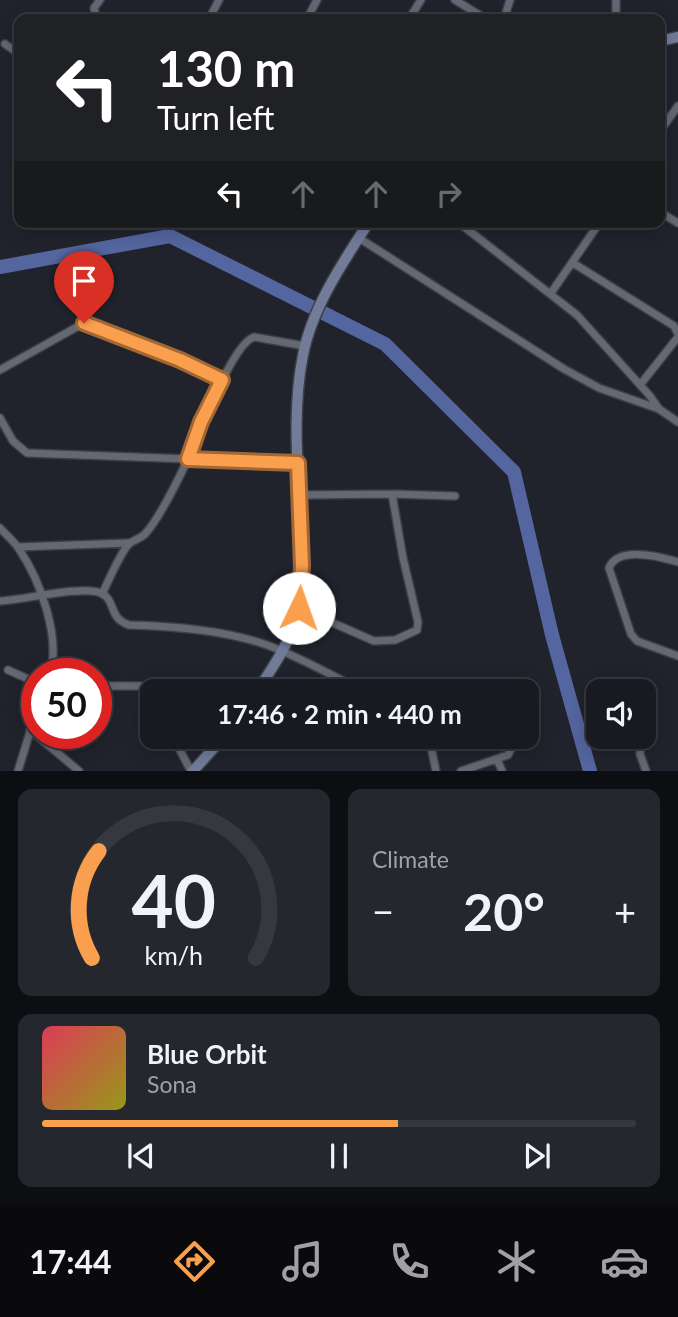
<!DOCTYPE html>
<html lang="en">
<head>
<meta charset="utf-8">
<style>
	:root { --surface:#181a21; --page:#25272e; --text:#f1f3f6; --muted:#9fa1a5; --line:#36383f; --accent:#fa9f4e }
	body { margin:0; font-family:Lato,sans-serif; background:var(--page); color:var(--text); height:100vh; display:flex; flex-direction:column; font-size:26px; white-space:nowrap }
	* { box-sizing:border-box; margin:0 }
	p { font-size:23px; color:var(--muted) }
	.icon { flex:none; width:38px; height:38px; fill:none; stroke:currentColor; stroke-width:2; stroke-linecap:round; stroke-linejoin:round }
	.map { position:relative; height:771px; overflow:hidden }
	.panel { display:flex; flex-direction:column; gap:18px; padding:18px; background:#0d0e12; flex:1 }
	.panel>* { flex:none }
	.hud { position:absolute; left:14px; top:14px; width:651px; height:214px; border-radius:14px; box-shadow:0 4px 18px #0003,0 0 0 2px var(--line); background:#202124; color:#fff; overflow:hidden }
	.tools { position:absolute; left:586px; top:679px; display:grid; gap:14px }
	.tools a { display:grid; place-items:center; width:70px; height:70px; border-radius:14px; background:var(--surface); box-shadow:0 4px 18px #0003,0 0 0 2px var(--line); font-size:35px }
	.speed { position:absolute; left:21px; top:658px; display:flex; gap:14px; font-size:35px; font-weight:700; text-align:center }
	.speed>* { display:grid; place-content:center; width:91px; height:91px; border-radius:50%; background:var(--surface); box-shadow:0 4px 18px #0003,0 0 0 2px var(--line); line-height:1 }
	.speed .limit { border:10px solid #d22; background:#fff; color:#111 }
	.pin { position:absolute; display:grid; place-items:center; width:60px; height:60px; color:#fff; margin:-72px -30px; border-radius:50% 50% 50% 0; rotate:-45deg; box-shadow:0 0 7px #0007 }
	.pin .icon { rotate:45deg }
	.me { position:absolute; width:77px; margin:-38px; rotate:3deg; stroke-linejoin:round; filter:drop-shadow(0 0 5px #0008) }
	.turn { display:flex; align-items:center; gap:24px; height:147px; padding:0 28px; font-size:32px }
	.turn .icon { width:91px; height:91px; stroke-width:2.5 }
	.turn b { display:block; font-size:49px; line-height:60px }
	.lanes { display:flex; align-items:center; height:66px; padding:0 28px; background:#0003; justify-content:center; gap:35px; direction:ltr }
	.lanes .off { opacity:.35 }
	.big { font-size:52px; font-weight:700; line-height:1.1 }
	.panel .widget { flex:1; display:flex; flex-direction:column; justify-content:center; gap:10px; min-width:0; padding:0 24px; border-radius:14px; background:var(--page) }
	.panel .dial { align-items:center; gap:0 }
	.dial svg { height:182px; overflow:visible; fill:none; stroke:var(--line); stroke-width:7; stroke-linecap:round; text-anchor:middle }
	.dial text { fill:var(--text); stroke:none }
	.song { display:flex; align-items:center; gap:21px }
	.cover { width:84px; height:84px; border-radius:10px; background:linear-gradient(135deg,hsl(350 70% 55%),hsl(60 70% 35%)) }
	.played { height:7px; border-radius:4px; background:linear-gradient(90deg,var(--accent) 60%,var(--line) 60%) }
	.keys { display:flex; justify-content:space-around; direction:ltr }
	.heat { display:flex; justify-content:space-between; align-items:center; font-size:38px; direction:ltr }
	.panel .tiles { flex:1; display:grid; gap:18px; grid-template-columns:1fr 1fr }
	.widget:last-child { grid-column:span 2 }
	.trip { position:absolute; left:140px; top:679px; width:399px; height:70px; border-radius:14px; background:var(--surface); box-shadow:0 4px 18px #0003,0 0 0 2px var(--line); font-weight:700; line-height:70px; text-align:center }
	.dock { display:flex; height:112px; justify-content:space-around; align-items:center; background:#0a0a0d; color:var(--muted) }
	.dock .icon { width:49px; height:49px }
	.dock .on { color:var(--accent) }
	.dock b { font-size:32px; color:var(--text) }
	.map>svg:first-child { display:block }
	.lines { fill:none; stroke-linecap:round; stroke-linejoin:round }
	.river { stroke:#54659f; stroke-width:14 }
	.street-casing { stroke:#3c3f46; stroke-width:10 }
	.secondary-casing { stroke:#3c3f46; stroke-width:13 }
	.street { stroke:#646873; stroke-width:7 }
	.secondary { stroke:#727c99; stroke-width:10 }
	.route-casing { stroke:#a26733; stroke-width:18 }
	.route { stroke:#fa9f4e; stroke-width:12 }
</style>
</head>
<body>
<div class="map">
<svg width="678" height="771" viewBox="0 0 678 771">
	<rect width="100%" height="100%" fill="#20232c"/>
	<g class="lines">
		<!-- river -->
		<path class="river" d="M0 267 170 236 385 344 514 472 552 635 590 771"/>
		<!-- street casing -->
		<g class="street-casing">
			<path id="street" d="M455 0 486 19
				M616 0V19
				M97 19 94 8 100 0
				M209 19 219 0
				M307 19 317 0
				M409 19 421 0
				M504 19 510 0
				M5 44 19 54
				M660 131 678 106
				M660 212 678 223
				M458 222 577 315 650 396 659 409 678 422
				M359 238 564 369 599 388 659 409
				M573 263 674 326 678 334
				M551 293 600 222
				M0 370 84 323 180 360 222 380
				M640 385 678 337
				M0 418 13 441 27 453 298 463
				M300 495 392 494 455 496
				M0 528C6 535 14 541 19 549 40 580 61 637 50 674
				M18 547 128 543
				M678 562C661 557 618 545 609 568L631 634 637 641 678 656
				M102 594C110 578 117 560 127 546 131 540 139 540 145 534 158 520 179 478 188 459 198 436 232 344 254 337L305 346
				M0 601C22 600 84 585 101 593 117 601 107 617 129 625 175 626 224 630 267 645 300 657 332 676 364 691
				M299 608 374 641 395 640 417 630 418 622 403 558 392 494
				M8 670 37 683
				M105 686H151L161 691
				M30 730 79 771
				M173 737 191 771
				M429 737 436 771
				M641 737 640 754 646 771
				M497 759 502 771
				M18 771 37 709
				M461 771 508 755 512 747 504 737"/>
		</g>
		<!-- secondary casing -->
		<g class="secondary-casing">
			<path id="secondary" d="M660 41 678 37
				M257 691C274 666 291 641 298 611 304 588 301 560 301 536 299 477 291 414 303 355 312 308 343 262 369 222
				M193 771 224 737"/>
		</g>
		<!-- street -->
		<use href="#street" class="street"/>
		<!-- secondary -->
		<use href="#secondary" class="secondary"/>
	</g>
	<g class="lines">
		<!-- route casing -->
		<g class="route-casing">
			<path id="route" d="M84 323 180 360 222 380 201 422 188 459 298 463 302 566 299 608"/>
		</g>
		<!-- route -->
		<use href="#route" class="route"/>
	</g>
</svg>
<div class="tools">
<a><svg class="icon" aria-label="sound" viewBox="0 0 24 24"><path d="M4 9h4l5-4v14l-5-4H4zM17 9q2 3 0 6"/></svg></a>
</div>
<div class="speed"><div class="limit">50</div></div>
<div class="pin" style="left:84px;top:323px;background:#d93025"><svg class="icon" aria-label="arrive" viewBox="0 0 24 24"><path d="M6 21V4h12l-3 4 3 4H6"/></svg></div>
<svg class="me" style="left:299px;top:608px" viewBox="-20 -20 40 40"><circle r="19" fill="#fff"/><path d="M0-13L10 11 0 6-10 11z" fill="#fa9f4e"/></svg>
<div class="trip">17:46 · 2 min · 440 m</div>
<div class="hud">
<div class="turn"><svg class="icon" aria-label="left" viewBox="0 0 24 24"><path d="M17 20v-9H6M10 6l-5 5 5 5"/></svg><div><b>130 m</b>Turn left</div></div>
<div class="lanes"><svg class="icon" aria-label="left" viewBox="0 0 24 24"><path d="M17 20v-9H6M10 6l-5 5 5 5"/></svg><svg class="icon off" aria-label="ahead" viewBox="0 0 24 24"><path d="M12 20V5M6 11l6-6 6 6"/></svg><svg class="icon off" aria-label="ahead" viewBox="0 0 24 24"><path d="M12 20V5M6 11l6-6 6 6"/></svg><svg class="icon off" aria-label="right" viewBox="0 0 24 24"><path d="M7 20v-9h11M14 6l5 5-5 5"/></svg></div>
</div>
</div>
<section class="panel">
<div class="tiles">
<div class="widget dial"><svg viewBox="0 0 100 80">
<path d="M14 69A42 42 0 1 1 86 69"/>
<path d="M14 69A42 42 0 0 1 17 22" stroke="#fa9f4e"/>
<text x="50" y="56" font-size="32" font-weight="700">40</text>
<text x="50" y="72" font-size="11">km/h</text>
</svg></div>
<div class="widget"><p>Climate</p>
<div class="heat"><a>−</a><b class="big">20°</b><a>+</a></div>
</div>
<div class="widget">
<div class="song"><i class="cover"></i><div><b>Blue Orbit</b><p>Sona</p></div></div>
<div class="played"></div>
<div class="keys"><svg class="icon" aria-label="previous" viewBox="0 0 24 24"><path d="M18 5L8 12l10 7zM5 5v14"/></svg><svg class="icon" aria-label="pause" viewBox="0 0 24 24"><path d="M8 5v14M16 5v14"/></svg><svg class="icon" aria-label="next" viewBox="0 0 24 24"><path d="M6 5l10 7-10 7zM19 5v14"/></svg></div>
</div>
</div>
</section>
<nav class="dock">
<b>17:44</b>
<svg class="icon on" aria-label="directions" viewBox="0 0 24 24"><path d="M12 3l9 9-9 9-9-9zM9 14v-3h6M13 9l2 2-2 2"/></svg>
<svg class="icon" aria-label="music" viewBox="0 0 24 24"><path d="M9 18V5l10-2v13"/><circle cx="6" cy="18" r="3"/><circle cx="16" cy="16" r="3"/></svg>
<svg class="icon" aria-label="phone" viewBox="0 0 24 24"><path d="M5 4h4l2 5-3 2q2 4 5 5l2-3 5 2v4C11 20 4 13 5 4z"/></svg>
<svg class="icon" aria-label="climate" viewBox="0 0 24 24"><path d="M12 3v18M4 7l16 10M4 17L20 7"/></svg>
<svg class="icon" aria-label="car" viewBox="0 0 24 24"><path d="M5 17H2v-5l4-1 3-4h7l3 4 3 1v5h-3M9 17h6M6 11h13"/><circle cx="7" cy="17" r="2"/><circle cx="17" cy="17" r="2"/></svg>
</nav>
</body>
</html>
